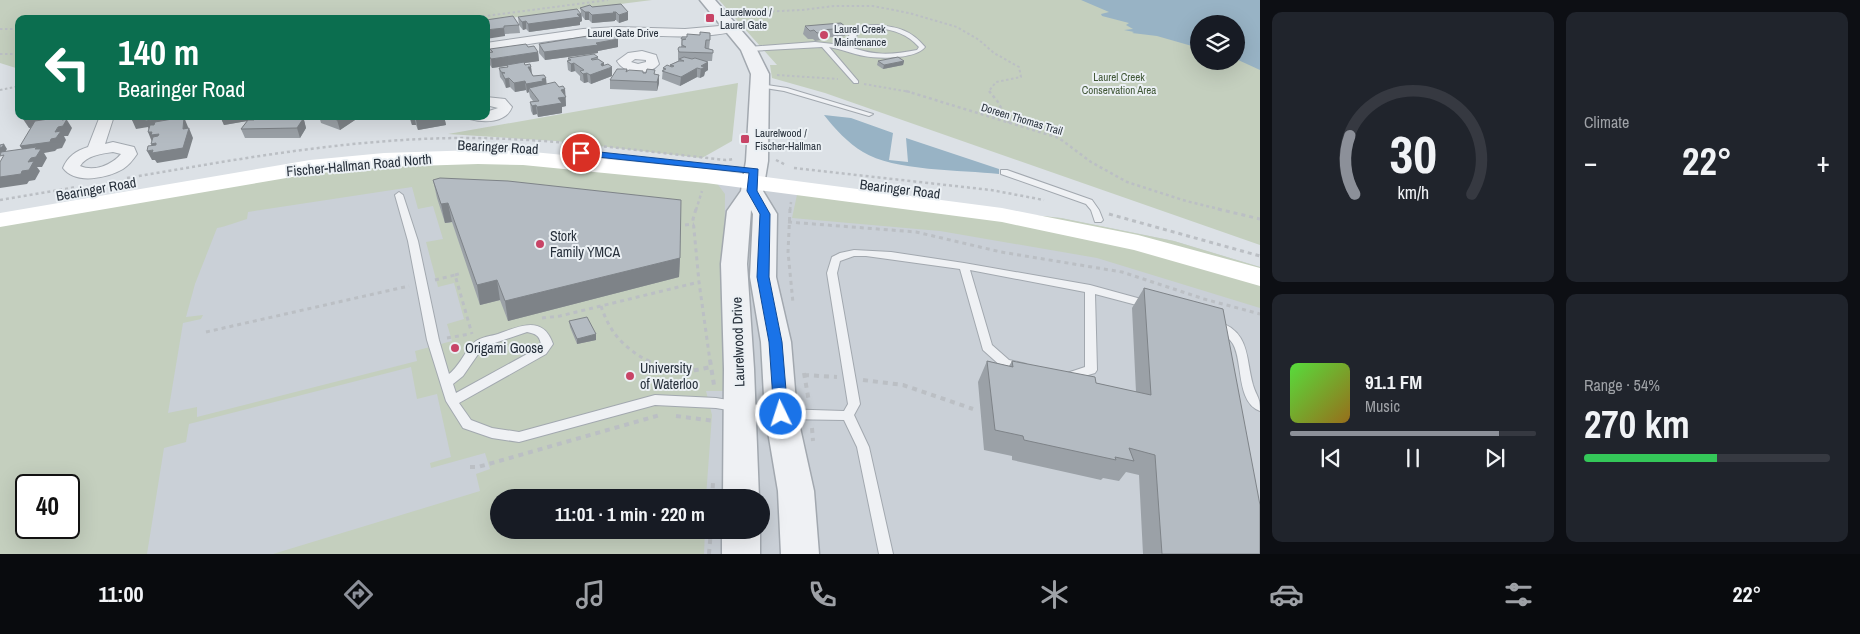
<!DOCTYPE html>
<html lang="en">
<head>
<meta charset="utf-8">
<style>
	:root { --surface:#171b24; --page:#20242c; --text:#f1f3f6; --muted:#9ea1a6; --line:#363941; --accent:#8c9099 }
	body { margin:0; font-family:"Archivo Narrow",sans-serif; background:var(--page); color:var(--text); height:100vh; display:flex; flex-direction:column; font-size:19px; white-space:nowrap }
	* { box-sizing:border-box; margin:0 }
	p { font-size:16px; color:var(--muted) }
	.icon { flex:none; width:28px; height:28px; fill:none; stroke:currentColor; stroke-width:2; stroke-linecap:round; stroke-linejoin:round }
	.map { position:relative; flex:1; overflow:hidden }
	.side { display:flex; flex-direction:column; gap:12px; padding:12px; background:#0d0f14; width:600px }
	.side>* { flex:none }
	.banner { position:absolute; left:15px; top:15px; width:475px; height:105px; border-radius:10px; box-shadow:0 5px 20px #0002; background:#0b6e4f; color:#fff; overflow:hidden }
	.tools { position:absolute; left:1190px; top:15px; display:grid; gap:10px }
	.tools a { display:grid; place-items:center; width:55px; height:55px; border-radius:50%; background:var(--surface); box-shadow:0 5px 20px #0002; font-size:25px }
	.speed { position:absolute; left:15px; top:474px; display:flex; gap:10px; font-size:25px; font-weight:700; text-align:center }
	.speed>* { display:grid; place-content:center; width:65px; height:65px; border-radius:50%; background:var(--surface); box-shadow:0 5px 20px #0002; line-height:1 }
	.speed .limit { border:2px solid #111; border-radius:8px; background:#fff; color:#111 }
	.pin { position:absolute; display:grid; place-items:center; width:42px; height:42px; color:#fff; margin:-21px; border:2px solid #fff; border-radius:50%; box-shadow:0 1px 5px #0007 }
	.me { position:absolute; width:55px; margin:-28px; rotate:356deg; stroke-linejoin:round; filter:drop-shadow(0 0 4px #0008) }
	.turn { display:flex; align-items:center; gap:18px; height:105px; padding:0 20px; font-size:22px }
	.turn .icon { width:65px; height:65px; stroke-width:2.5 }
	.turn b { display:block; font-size:35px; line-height:42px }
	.big { font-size:38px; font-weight:700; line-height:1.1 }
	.side .tile { flex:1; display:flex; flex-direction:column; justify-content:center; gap:8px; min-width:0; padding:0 18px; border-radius:10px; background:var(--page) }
	.side .dial { align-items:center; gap:0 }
	.dial svg { height:130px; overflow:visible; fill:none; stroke:var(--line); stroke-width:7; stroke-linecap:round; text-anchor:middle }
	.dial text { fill:var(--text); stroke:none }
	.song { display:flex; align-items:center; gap:15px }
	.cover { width:60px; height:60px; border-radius:8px; background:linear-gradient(135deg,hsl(110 70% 55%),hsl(40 70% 35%)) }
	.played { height:5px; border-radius:2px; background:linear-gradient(90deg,var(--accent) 85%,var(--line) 85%) }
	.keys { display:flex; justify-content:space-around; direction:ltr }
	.heat { display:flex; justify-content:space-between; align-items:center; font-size:28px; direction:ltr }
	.charge { height:8px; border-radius:4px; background:linear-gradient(90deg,#34c759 54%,var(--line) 0) }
	.side .tiles { flex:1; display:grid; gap:12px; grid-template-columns:repeat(2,1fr) }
	.trip { position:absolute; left:490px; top:489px; width:280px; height:50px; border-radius:25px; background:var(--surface); box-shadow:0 5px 20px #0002; font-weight:700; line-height:50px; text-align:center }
	.menu { display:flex; height:80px; justify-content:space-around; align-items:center; background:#090b0e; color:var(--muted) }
	.menu .icon { width:35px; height:35px }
	.menu .on { color:var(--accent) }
	.menu b { font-size:22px; color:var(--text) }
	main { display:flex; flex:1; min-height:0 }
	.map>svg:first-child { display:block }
	.built { fill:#cad0d7; fill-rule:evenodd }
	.green { fill:#c4cfbe; fill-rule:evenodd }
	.water { fill:#98b3c5 }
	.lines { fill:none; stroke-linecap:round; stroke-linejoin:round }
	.service-casing { stroke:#a2a8af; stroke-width:2 }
	.minor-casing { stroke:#a2a8af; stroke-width:2 }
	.tertiary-casing { stroke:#a2a8af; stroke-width:3 }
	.path-far3 { stroke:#bbbfc4; stroke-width:2; stroke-dasharray:2.5 2.5; stroke-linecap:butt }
	.path-far2 { stroke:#bbbfc4; stroke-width:2.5; stroke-dasharray:3 3; stroke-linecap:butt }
	.path-far1 { stroke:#bbbfc4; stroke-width:3; stroke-dasharray:4 4; stroke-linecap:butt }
	.path { stroke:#bbbfc4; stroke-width:4; stroke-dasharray:5 5; stroke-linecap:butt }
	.service { fill:#eff1f4; fill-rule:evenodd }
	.minor { fill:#eff1f4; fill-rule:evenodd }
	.tertiary { fill:#eff1f4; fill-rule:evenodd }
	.secondary { fill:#fff; fill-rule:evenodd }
	.wall { fill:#9ba1a7 }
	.shaded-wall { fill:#7e8388 }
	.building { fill:#b4bbc2; stroke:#7e8388 }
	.route { fill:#1a73e8; stroke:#114b97 }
	.poi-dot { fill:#c84466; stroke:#ebf0f4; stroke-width:2 }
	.labels { text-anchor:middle; stroke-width:4; stroke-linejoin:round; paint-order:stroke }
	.far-poi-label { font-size:11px; fill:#27303b; stroke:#ebf0f4; text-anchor:start }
	.far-street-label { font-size:11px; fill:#27303b; stroke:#ebf0f4 }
	.far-park-label { font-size:11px; fill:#3f5635; stroke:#ebf0f4 }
	.street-label { font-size:14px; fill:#27303b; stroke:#ebf0f4 }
	.poi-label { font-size:14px; fill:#27303b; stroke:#ebf0f4; text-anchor:start }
</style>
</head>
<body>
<main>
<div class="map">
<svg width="1260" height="554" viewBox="0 0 1260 554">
	<rect width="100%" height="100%" fill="#dce1e6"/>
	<!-- built -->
	<path class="built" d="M429 158 798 190 1061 218 1174 241 1260 267V554H0V220ZM26 485H69V528H26ZM499 498H761V530H499Z"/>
	<!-- green -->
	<path class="green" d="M0 0H652L486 21V19H19V69L0 63Z
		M719 0H1260V245L825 93 772 78 770 65H777ZM1199 24H1236V61H1199Z
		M738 83 732 141 702 158 556 141 448 134Z
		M512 159 716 182 725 194 723 391H706L712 415 706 497 499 498V530H705L704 554H273L480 491 476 474 490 469 485 453 431 468 430 463 451 457 437 394 417 399 411 367 189 424 186 442 164 448 147 554H0V220L281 172ZM412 187 418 209 433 206 443 239 426 242 438 287 454 283 464 319 447 324 452 341 415 351 417 361 197 417V407L168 413 183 323 201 319 203 315 186 317 195 284 217 228C228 226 236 222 247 219L248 212ZM510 200 500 300 481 304 452 222 445 223ZM26 485H69V528H26Z
		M798 190 1061 218 1174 241 1260 267V308L1097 258 940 231 792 218Z"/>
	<!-- water -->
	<path class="water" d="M1081 0H1260V70L1236 59V24H1199V48L1157 36 1132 33 1134 32 1124 30 1133 29 1126 25 1129 23 1102 16 1101 14 1109 12Z
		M824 115 851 118 893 133 889 160 908 162 906 138 999 169V174C962 170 893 171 863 152 848 143 835 129 824 115Z"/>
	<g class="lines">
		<!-- service casing -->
		<g class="service-casing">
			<path id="service" d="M877 25C898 27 911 30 925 47 916 59 879 59 864 56 852 54 842 49 829 47L858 81V83H854L822 47 749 51 746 49 749 47 815 42 842 45C853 30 857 25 877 25ZM877 28C895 30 907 34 919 47L917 50C891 55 873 56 848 46L861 30Z
				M760 84 787 88 873 114 869 116 784 91 758 87V85Z
				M1001 170H1007L1092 200 1099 210 1103 220 1101 222H1095L1091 210 1086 204 1001 174Z
				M399 192 403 195 418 241 439 340 449 374C460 366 467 347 476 341 482 337 491 336 498 334 520 326 543 315 553 344L546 354 459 403 471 420 492 428 519 432 655 395 716 398 781 409 844 411 848 404 827 273 832 257 840 253 854 250 891 252 964 263 1090 285 1152 302 1153 304 1148 308 1095 294 1097 370 1095 373 1068 381 1064 380 1062 377 1064 374 1085 367V292L970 270 992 345 1009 360 1026 364 1028 367 1026 370 1022 371 1002 367 983 350 960 269 866 256H854L840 261 837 273 860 404 854 415 869 447 893 554H879L857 447 844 420 781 419 716 408 655 405 519 442 492 438 463 428 446 401 427 340 408 241 395 195ZM527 332C536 334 539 335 541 344L538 348 456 393 453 384 463 376 483 347Z
				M1214 320C1251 331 1245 356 1253 385 1257 398 1260 396 1260 411 1236 403 1243 361 1233 344 1227 334 1215 332 1209 324L1210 321Z"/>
		</g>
		<!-- minor casing -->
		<g class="minor-casing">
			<path id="minor" d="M731 25 737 29 735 31C696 41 655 34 616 35 573 36 529 44 486 51V43L583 29 617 27 685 29Z
				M642 51 656 55 659 64C649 76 625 75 617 61L628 53ZM635 59 646 60V62L638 64 631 62Z
				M486 97 505 99 512 107C506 123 484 123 470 119L468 116H486V112L498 108 486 105Z
				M100 116H114L105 144 113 142 134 147 137 154C133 160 129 165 123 169 108 178 75 185 63 168 68 156 76 151 88 147ZM113 152 121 154C112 165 94 172 80 166 87 155 101 154 113 152Z"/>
		</g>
		<!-- tertiary casing -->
		<g class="tertiary-casing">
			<path id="tertiary" d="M700 0H715L755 46 769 74 768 161 763 191 777 214 776 277 791 342 797 414 814 491 819 554H781L778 491 765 414 761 342 750 277 753 214 751 210 747 264 754 369 759 498H723L724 369 721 264 727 211 741 191 746 161 751 74 741 50Z
				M722 530H760V554H722Z"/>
		</g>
		<!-- path-far3 -->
		<path class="path-far3" d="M737 13 802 10 834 6H873L909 13 957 27 979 40 994 53 1019 67 1021 77 996 82 989 91 990 92
			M463 19 608 0
			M0 29H19
			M0 54H19
			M777 75 838 79
			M864 84 910 92
			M0 90 19 86"/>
		<!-- path-far2 -->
		<path class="path-far2" d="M906 91 1059 138 1091 162 1127 182 1186 201 1223 210
			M989 91 998 102 1009 123
			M776 160 786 165
			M794 168 991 190 1044 200
			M127 178C239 159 352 138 465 138 553 138 639 151 726 160L735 159
			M0 200 76 187
			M696 210 702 191
			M790 210 791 202"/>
		<!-- path-far1 -->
		<path class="path-far1" d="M696 209 693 219 699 282 710 361
			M790 209 788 252 793 303
			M1218 209 1260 219
			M1109 214 1260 256
			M788 222 916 232 1001 252 1122 272 1204 299 1260 314
			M685 225 694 224
			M455 275 462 273
			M435 280 455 275 472 334
			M601 306C610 333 623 347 648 361
			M542 318 560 316 699 282
			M206 332 409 286
			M447 338 470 334"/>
		<!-- path -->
		<path class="path" d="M646 360C672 374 682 373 711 367
			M710 360 714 385
			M804 373 809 402
			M804 375 837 377
			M863 380 903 385 973 409
			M676 416 715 421
			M812 428 813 441
			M470 467H478L660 415
			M712 498 713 483
			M709 554 711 530"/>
		<!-- service -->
		<use href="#service" class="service"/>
		<!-- minor -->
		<use href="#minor" class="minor"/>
		<!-- tertiary -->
		<use href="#tertiary" class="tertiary"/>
		<!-- secondary -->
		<path class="secondary" d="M478 150 523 151 706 169 1002 208 1138 235 1260 268V286L1134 250 1002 222 706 183 523 165 478 164 384 167 310 174 0 227V213L310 160 384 153Z"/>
	</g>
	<!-- wall -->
	<path class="wall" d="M621 4 628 20 619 23 616 20H615V21L592 23 589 20H585L582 16V21L580 22V25L529 32 526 29 523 30 519 25 518 17 581 13 580 8 592 7Z
		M486 20 519 25 520 33 505 34V36Z
		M805 26 847 28 845 36 823 38 822 40 815 41 813 39H808L803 34Z
		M682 37 710 40 709 49 707 48 713 50 712 61H706L708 70 705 72 704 76 700 78 697 77 680 86 662 79 663 68 670 66V65L678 61V49L681 47Z
		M618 39V47L598 51V53L545 60 539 53V44Z
		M528 47 538 52 539 61 524 63 525 65 531 67 532 74 533 76 546 84 565 89 566 106 562 107V113L538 117 537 114 533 115 531 111 530 102 533 101 530 97 529 92 527 93 526 90 515 92 510 87 506 88 503 81 500 77 499 68 507 67V66L492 68 488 62 487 53H491L490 49Z
		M598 57V59L604 63V65L612 76 591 84 588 82 584 83 580 80V76L575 71 571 72 568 70 567 61H568V58Z
		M878 61H904L903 65 883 69 877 65Z
		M627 69V72L643 71V73L659 75V83L657 91 610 89V80Z
		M220 116 287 117 303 116 306 128 300 138H245L241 129 247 121 224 125Z
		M319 116H361L340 130 321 123Z
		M404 116H444L446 125 418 130 416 125H412L409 117 405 118Z
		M433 180 680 258 679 277 508 321 500 300 480 305 452 222 445 223 437 198Z
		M1144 288 1260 554H1143L1139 475 1126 472 1119 481 1103 478 1101 480 1012 460V456L984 450 978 382 987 361 1009 366 1012 361 1096 383 1136 392 1132 308Z
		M569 321 596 340 577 344 570 327Z"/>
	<!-- shaded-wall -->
	<path class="shaded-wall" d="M585 12H589V20H585Z
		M616 12V20H615V21L592 23V15Z
		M628 12V20L619 23V15Z
		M581 14 582 21 580 22V25L529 32 528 24Z
		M526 21V29L523 30 522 22Z
		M504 28 505 36 486 39V30Z
		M618 39V47L598 51V53L545 60 544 52 596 43Z
		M538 52 539 61 492 68 491 59Z
		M904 61 903 65 883 69 884 65Z
		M708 62V70L705 72 704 76 700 78 701 66Z
		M574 63 575 71 571 72V64Z
		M604 63V70L612 67V76L591 84 590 75 601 64Z
		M528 67H531L532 76Z
		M697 68V77L680 86 681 77Z
		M587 73 588 82 584 83 583 74Z
		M659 75V83L657 91V82Z
		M509 78 510 87 506 88 505 79Z
		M546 78 547 87 529 88V92L527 93 526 84Z
		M525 81 526 90 515 92 514 83Z
		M565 89 566 106 562 107V113L538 117 537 107 558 98 561 90Z
		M536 105 537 114 533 115 532 106Z
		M48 116H70L67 120 72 128 68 136H64L66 140 62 148 57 149 55 151 44 153 47 158 42 167H37L40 171 35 180 29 181 27 184 0 188V175L22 171 28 162 26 155 20 146 55 132 58 127 60 125 29 128 23 119Z
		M135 116H173L170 127 149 130 148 127 136 129 132 120Z
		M220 116H257L253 117V120L224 125Z
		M300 116H303L306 128 300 138 297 128 298 119Z
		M344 116H361L340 130 337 120Z
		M410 116H414L416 125H412Z
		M444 116 446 125 418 130 416 120Z
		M184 117 188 127V130L189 128 193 138 187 158 157 163 155 160H152L147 151 153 150 155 153 151 144 152 142 148 132 183 129Z
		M4 144 7 149 5 152 0 153V148Z
		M448 203 452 222 445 223 441 204Z
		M680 258 679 277 508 321 505 301Z
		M497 280 500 300 480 305 477 285Z
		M596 334V340L577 344V339Z"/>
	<!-- building -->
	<path class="building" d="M621 4 628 12 619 15 616 12H613L614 13 592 15 589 12H585L580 8 590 5 592 7Z
		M577 9 581 14H577L580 17 528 24 526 21 522 22 518 17Z
		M513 16 519 25 504 26V28L486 30V20Z
		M841 23 847 28 821 30 824 32 817 33 814 30 810 31 805 26Z
		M612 32 618 39 596 43 598 45 544 52 539 44Z
		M700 32 710 33V40H706L705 48 713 50V53L679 52 678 49 679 47H686L682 45V40L686 39H681L682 37H687V34L700 35Z
		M526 44 528 47 534 46 538 52 491 59 487 53 493 52 490 49Z
		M594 54 598 57 591 59 592 60 598 59 604 63 601 64 602 66 608 64 612 67 590 75 587 73 583 74 580 71 584 70 574 63 571 64 567 61 571 60 568 58Z
		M684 57 692 59 695 58 708 62 701 66 705 67 701 69 697 68 681 77 662 71 666 69 663 68 667 65 672 67 674 66 670 65 679 61H684L679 59Z
		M898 57 904 61 884 65 878 61Z
		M524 62 525 65 530 64 531 67H528L533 76 544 75 546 78 542 79 543 81 526 84 525 81 514 83 509 78 505 79 502 73H505L501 72 499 68 508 67 507 65Z
		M617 69H627L626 72 629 70 643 71V73H646L647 69 655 70 654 74 659 75 657 82 610 80Z
		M555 82 559 87 563 86 565 89 561 90 566 97 558 98 562 103 537 107 536 105 532 106 530 102 539 101 529 88Z
		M26 116H48L23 119Z
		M133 116H166V118L145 121 146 118 132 120Z
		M257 116H266V117L276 116H286L285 117 300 116 298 119H303L297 128 241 129 248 120H254Z
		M325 116H344L337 120Z
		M414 116H443L416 120Z
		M63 117 62 120 67 119 63 126 58 127 55 132 61 131 56 138 51 139 50 142 20 146 35 121Z
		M184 117 183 129 189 128 183 148 152 153 153 150 147 151 148 146 156 145V143L151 144 153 137 158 136 159 134 151 135 152 132H148L150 125H154L155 122Z
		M4 144 2 147 0 148V145Z
		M37 147 35 149H41L36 157 31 158 28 162 34 161 29 170 22 171 21 174 0 177V162L4 155 0 156 1 152Z
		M440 178 508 181 681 200 680 258 505 301 497 280 477 285 448 203 441 204 433 180Z
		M1144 288 1223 309 1260 505V554H1162L1155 455 1129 448 1134 461 1115 457 1116 460 1024 440 1023 436 995 430 987 361 1013 367 1012 361 1095 377 1096 383 1151 395Z
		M587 317 596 334 577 339 569 321Z"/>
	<!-- route -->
	<path class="route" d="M581 150 758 169 757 191 770 214 769 277 782 342 788 414 786 418 781 419 776 418 774 414 769 342 757 277 760 214 747 191 749 173 578 155V151Z"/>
	<!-- markers -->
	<g class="poi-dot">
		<rect x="705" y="13" width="10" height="10" rx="2.5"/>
		<circle cx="824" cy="35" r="5"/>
		<rect x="740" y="134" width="10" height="10" rx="2.5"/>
		<circle cx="540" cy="244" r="5"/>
		<circle cx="455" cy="348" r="5"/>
		<circle cx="630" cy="376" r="5"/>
	</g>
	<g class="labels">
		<!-- far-poi labels -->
		<g class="far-poi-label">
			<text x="720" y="16">Laurelwood /<tspan x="720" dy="13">Laurel Gate</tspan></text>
			<text x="834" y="33">Laurel Creek<tspan x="834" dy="13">Maintenance</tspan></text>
			<text x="755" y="137">Laurelwood /<tspan x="755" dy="13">Fischer-Hallman</tspan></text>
		</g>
		<!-- far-street labels -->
		<g class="far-street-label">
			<text x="623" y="37">Laurel Gate Drive</text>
			<text transform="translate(1022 119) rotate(17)" y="4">Doreen Thomas Trail</text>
		</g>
		<!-- far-park labels -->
		<g class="far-park-label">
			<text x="1119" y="81">Laurel Creek<tspan x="1119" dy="13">Conservation Area</tspan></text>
		</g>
		<!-- street labels -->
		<g class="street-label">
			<text transform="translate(498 147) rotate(3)" y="5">Bearinger Road</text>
			<text transform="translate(359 165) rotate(-5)" y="5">Fischer-Hallman Road North</text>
			<text transform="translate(96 189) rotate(-10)" y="5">Bearinger Road</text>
			<text transform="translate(900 189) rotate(7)" y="5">Bearinger Road</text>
			<text transform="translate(738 342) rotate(-92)" y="5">Laurelwood Drive</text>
		</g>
		<!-- poi labels -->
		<g class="poi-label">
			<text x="550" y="241">Stork<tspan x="550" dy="16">Family YMCA</tspan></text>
			<text x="465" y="353">Origami Goose</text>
			<text x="640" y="373">University<tspan x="640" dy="16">of Waterloo</tspan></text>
		</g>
	</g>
</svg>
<div class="tools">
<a><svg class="icon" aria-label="layers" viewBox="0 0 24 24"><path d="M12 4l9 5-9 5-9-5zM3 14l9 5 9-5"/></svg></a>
</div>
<div class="speed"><div class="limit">40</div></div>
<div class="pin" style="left:581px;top:153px;background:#d93025"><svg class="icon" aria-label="arrive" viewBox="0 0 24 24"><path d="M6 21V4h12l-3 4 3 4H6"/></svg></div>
<svg class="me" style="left:781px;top:414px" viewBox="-20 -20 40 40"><circle r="17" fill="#1a73e8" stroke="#fff" stroke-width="3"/><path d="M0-11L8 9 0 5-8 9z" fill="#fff"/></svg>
<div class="trip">11:01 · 1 min · 220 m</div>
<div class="banner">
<div class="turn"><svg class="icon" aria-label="left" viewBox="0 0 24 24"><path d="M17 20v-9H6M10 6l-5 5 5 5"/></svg><div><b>140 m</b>Bearinger Road</div></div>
</div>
</div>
<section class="side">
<div class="tiles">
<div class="tile dial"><svg viewBox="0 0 100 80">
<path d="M14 69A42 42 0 1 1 86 69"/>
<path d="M14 69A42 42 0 0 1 11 33" stroke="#8c9099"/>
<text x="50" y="56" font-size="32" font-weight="700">30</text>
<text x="50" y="72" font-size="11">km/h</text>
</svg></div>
<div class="tile"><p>Climate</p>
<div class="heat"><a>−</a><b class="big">22°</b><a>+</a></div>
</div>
<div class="tile">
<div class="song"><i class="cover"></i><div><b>91.1 FM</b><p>Music</p></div></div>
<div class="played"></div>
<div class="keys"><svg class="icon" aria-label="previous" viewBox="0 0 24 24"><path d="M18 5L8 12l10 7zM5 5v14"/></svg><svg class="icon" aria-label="pause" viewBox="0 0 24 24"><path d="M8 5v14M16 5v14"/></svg><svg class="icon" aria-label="next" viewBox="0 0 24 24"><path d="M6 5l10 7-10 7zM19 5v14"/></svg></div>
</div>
<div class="tile"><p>Range · 54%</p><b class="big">270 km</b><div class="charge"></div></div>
</div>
</section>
</main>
<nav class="menu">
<b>11:00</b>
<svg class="icon on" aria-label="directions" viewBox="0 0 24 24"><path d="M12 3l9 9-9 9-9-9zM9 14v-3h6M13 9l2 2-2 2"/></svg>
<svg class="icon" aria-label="music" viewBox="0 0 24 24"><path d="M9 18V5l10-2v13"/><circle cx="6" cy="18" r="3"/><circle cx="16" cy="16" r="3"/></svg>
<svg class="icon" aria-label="phone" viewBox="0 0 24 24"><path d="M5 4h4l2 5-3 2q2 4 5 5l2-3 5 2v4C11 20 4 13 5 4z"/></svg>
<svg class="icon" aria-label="climate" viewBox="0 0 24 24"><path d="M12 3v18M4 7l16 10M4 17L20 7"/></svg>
<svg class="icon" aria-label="car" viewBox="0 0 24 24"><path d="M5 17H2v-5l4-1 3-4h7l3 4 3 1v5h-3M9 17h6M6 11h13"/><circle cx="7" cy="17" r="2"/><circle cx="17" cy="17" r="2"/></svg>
<svg class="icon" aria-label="filters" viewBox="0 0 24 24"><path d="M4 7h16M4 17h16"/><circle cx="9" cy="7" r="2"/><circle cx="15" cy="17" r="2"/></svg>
<b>22°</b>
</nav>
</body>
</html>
